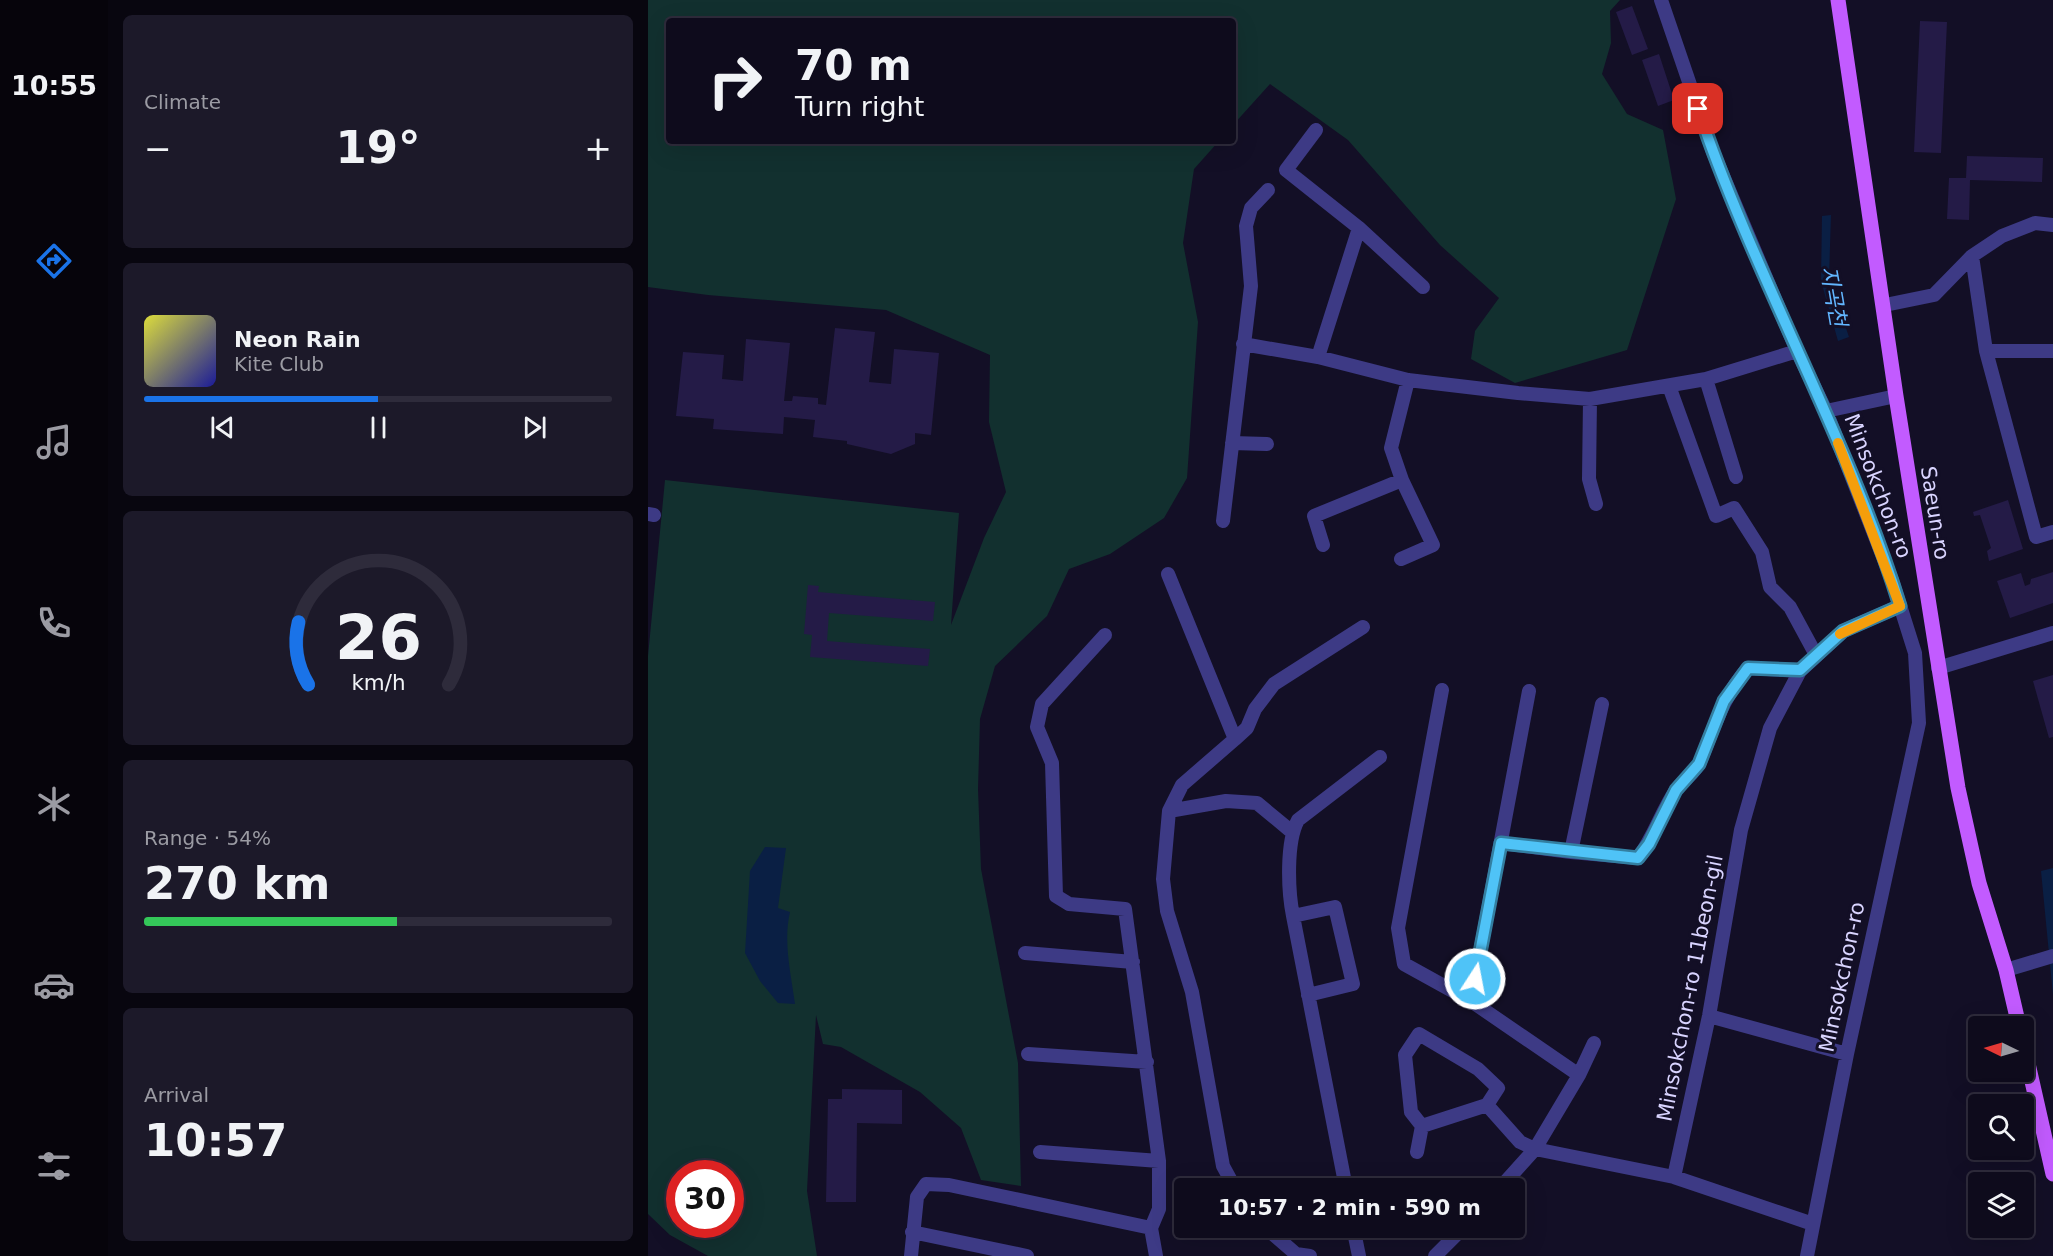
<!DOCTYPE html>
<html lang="en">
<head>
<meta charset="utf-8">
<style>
	:root { --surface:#0e0b1c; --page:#1c1929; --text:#f1f3f6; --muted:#9b9ba3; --line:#2e2b3b; --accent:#1a73e8 }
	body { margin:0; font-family:"DejaVu Sans","Noto Sans KR",sans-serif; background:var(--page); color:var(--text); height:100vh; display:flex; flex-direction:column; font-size:22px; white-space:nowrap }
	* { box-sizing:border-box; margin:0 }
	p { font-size:20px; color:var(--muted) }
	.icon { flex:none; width:33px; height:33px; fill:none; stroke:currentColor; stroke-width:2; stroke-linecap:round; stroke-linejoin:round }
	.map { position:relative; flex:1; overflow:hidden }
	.side { display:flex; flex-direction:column; gap:15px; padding:15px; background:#08060f; width:540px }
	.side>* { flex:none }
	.top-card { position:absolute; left:18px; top:18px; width:570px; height:126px; border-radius:6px; box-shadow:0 6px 24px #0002,0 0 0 2px var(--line); background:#0e0b1c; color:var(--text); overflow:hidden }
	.needle { width:39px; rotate:275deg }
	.controls { position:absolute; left:1320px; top:1016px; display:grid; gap:12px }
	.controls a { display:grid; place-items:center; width:66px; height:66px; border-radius:6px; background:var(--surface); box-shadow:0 6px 24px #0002,0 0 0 2px var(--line); font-size:30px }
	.speed { position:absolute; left:18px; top:1160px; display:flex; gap:12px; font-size:30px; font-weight:700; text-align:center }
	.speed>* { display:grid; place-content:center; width:78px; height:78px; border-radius:50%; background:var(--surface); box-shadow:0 6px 24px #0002,0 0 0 2px var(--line); line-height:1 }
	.speed .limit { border:9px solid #d22; background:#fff; color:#111 }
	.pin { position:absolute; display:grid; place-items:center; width:51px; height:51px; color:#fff; margin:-26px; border-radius:12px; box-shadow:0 3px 9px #0006 }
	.me { position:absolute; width:66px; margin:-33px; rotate:11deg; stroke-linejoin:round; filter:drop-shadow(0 0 4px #0008) }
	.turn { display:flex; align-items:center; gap:21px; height:126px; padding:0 30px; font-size:27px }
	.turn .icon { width:78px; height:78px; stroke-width:2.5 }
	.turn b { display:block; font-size:42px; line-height:51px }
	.big { font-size:45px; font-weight:600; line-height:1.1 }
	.side .tile { flex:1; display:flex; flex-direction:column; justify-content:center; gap:9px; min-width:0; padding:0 21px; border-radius:9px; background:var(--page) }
	.side .dial { align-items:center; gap:0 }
	.dial svg { height:156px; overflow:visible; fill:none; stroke:var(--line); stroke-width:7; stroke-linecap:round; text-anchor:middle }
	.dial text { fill:var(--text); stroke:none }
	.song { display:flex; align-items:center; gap:18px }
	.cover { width:72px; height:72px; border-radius:9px; background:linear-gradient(135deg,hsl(60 70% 55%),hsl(240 70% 35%)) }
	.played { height:6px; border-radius:3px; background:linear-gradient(90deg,var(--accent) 50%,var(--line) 50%) }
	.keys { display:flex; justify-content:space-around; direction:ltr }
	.heat { display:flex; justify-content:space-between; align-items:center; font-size:33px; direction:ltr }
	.charge { height:9px; border-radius:4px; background:linear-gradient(90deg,#34c759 54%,var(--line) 0) }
	.trip { position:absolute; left:526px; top:1178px; width:351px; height:60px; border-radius:6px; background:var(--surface); box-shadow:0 6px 24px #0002,0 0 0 2px var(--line); font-weight:600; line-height:60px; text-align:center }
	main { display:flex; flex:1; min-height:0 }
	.menu { display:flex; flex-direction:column; width:108px; justify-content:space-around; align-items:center; background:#06040b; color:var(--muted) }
	.menu .icon { width:42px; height:42px }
	.menu .on { color:var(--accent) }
	.menu b { font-size:27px; color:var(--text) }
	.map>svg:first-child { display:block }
	.green { fill:#12302f; fill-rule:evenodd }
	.water { fill:#0a1f44 }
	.building { fill:#241b47 }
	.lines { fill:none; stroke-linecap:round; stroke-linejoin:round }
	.minor { stroke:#3d3a85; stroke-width:14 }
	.major { stroke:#c25bff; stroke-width:15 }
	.route-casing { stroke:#337fa1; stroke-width:15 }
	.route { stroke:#4fc3f7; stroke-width:10 }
	.slow { stroke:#f59e0b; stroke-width:10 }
	.labels { text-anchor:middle; stroke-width:6; stroke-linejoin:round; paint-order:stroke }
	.street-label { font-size:21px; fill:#d9d4ff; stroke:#130f26 }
	.water-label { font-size:22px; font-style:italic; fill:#62b6ff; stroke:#130f26 }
</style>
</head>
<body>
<main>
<nav class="menu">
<b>10:55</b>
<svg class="icon on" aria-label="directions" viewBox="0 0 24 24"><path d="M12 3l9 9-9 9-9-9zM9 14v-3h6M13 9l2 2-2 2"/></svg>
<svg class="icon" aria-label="music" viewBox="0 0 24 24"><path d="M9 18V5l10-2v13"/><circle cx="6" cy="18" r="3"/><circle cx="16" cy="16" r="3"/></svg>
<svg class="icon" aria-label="phone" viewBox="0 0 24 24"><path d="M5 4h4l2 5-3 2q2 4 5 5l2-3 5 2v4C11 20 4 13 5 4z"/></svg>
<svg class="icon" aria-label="climate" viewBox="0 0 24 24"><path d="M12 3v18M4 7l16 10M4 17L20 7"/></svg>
<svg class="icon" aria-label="car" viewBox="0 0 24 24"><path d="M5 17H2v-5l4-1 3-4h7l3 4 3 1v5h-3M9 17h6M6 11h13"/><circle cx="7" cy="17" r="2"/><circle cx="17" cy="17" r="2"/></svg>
<svg class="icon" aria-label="filters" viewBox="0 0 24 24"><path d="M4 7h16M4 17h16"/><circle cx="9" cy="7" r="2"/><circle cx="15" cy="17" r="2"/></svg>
</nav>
<section class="side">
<div class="tile"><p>Climate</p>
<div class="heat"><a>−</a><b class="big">19°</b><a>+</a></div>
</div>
<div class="tile">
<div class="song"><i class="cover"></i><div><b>Neon Rain</b><p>Kite Club</p></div></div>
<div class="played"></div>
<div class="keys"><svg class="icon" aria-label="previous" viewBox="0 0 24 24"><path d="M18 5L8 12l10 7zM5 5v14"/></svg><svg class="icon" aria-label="pause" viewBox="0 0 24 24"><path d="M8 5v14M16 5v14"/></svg><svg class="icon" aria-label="next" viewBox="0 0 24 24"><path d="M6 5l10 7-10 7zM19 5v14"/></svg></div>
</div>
<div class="tile dial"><svg viewBox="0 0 100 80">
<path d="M14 69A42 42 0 1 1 86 69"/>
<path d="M14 69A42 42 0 0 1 9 37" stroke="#1a73e8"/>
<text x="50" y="56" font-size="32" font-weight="700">26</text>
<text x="50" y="72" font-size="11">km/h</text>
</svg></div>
<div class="tile"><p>Range · 54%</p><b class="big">270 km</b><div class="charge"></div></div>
<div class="tile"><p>Arrival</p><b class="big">10:57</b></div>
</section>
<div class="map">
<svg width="1405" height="1256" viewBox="0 0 1405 1256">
	<rect width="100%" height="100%" fill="#130f26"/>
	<!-- green -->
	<path class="green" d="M0 0H972L962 11 963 43 954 74 979 114 1015 130 1028 199 979 350 867 383 823 359 827 331 851 298 792 245 700 140 622 84 585 125V21H21V141H571L546 169 535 243 550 322 539 478 516 518 462 554 421 569 399 616 347 666 332 719 330 789 333 869 370 1063 373 1186 333 1180 313 1128 272 1092 193 1047 175 1044 168 1015 159 1191 169 1256H60L22 1235 0 1214V656L17 480 311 513 303 625 336 538 358 492 341 422 342 355 238 310 60 295 0 287ZM32 1173H82V1224H32Z"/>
	<!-- water -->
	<path class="water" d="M1183 215 1181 278 1201 337 1190 341 1173 281 1174 216Z
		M117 847 138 848 130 908 142 912C135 942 143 974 147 1004L130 1003 112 981 97 953 102 871Z
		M1405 868V995L1393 871Z"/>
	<!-- building -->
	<path class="building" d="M984 6 1000 49 984 55 968 12Z
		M1272 21 1299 22 1293 153 1266 152Z
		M1011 54 1026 100 1010 106 994 60Z
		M1319 156 1395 158 1394 182 1322 180 1321 220 1299 219 1301 178H1318Z
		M187 328 227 332 221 382 243 384 246 349 291 353 283 435 267 433V444L243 454 199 444V441L165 437 167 420 136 417 135 434 65 429 66 419 28 416 35 352 76 355 74 379 95 381 98 339 142 343 136 401H144L145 396 170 398V404L178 405Z
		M1360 500 1375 549 1341 561 1339 551 1343 548 1332 515 1326 516 1325 512Z
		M1405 572V603L1362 618 1349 581 1373 573 1377 586 1382 584 1383 579Z
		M160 585 171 586 170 592 287 602 285 621 181 613 179 641 282 649 280 666 162 657 164 635 156 634Z
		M1405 675V737L1401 738 1385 681Z
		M194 1089 254 1090V1124L209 1123 208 1202H178L180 1099H194Z"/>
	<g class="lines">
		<!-- minor -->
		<path class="minor" d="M1013 0 1065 152 1149 351 1178 411 1244 580 1267 653 1271 723 1199 1054 1159 1256
			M668 130 638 170 711 228 775 287
			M1324 256 1338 351 1388 537 1405 532
			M1237 305 1286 295 1324 256 1354 236 1387 223 1405 225
			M595 344 670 357 760 380 870 393 942 399 1058 379 1149 351
			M1338 351H1405
			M670 357 711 228
			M1058 379 1088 477
			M1021 386 1068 516 1086 508 1114 552 1122 587 1142 607 1168 655
			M942 399 941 479 948 504
			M1178 411 1248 396
			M584 443 619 444
			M0 514 6 515
			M575 521 603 286 598 226 603 208 620 190
			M675 545 666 516 754 480
			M753 559 785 545 754 480 743 448 760 380
			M520 574 587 739 534 785 521 811 515 879 519 911 544 992 575 1166 587 1188
			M457 635 394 704 389 727 404 763 408 896 421 904 477 909 511 1161V1209L503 1228 508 1256
			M1290 668 1405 633
			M794 690 750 928 756 964 823 1001
			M881 691 823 1001 931 1075 887 1149 1026 1177
			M954 704 923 852 990 858C1006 837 1013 812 1028 790 1035 780 1047 773 1052 762 1066 728 1075 696 1100 668L1152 671
			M587 739 599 728 607 709 626 684 715 627
			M521 811 578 801 609 803 644 832
			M853 843 923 852
			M645 916C640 891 638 842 650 820L732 757
			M377 953 485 962
			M1358 970 1405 956
			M660 995 705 984 687 907 645 916 698 1188
			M1061 1016 1199 1054
			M771 1034 830 1069 850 1088 839 1105 774 1126 763 1112 757 1055Z
			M380 1054 499 1062
			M931 1075 946 1043
			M839 1105 872 1142 887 1149 852 1188
			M392 1152 511 1161
			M769 1152 774 1126
			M1165 1224 1026 1177 1061 1016 1093 830 1122 728 1152 671 1195 631 1252 606
			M617 1227 648 1254 662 1256
			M705 1227 711 1256
			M264 1232 379 1256
			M263 1256 269 1197 278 1184 301 1185 503 1228
			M787 1256 816 1227"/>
		<!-- major -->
		<path class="major" d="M1190 0 1248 396 1310 788 1331 883 1358 970 1371 1026
			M1376 1046 1405 1174"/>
	</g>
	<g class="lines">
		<!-- route casing -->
		<g class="route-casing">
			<path id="route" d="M827 979 853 843 990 858 1001 844 1028 790 1051 764 1076 701 1100 668 1152 670 1195 631 1252 606C1199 435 1107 278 1050 109"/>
		</g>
		<!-- route -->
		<use href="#route" class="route"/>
		<!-- slow -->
		<path class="slow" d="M1190 443 1252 606 1192 634"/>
	</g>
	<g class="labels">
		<!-- street labels -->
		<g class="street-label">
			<text transform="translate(1230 486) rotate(69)" y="7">Minsokchon-ro</text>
			<text transform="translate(1287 513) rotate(81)" y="7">Saeun-ro</text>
			<text transform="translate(1194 977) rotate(-78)" y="7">Minsokchon-ro</text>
			<text transform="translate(1042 988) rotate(-79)" y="7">Minsokchon-ro 11beon-gil</text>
		</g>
		<!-- water labels -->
		<g class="water-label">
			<text transform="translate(1186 296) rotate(80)" y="8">지곡천</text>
		</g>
	</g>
</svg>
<div class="controls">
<a><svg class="needle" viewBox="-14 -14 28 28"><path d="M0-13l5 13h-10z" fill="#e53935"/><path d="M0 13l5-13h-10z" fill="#9b9ba3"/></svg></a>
<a><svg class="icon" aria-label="search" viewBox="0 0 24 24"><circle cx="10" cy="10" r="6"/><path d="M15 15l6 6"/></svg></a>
<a><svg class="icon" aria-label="layers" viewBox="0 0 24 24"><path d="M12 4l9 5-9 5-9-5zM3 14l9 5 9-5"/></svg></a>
</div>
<div class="speed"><div class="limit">30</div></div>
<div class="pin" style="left:1050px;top:109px;background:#d93025"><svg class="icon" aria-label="arrive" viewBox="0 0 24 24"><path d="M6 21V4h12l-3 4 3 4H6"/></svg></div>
<svg class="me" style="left:827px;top:979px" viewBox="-20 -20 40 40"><circle r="17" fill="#4fc3f7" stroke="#fff" stroke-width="3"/><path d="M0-11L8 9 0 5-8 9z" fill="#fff"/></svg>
<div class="trip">10:57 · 2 min · 590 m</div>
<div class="top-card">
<div class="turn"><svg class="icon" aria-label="right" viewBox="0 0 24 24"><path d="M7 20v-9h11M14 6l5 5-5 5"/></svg><div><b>70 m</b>Turn right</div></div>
</div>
</div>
</main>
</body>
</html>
